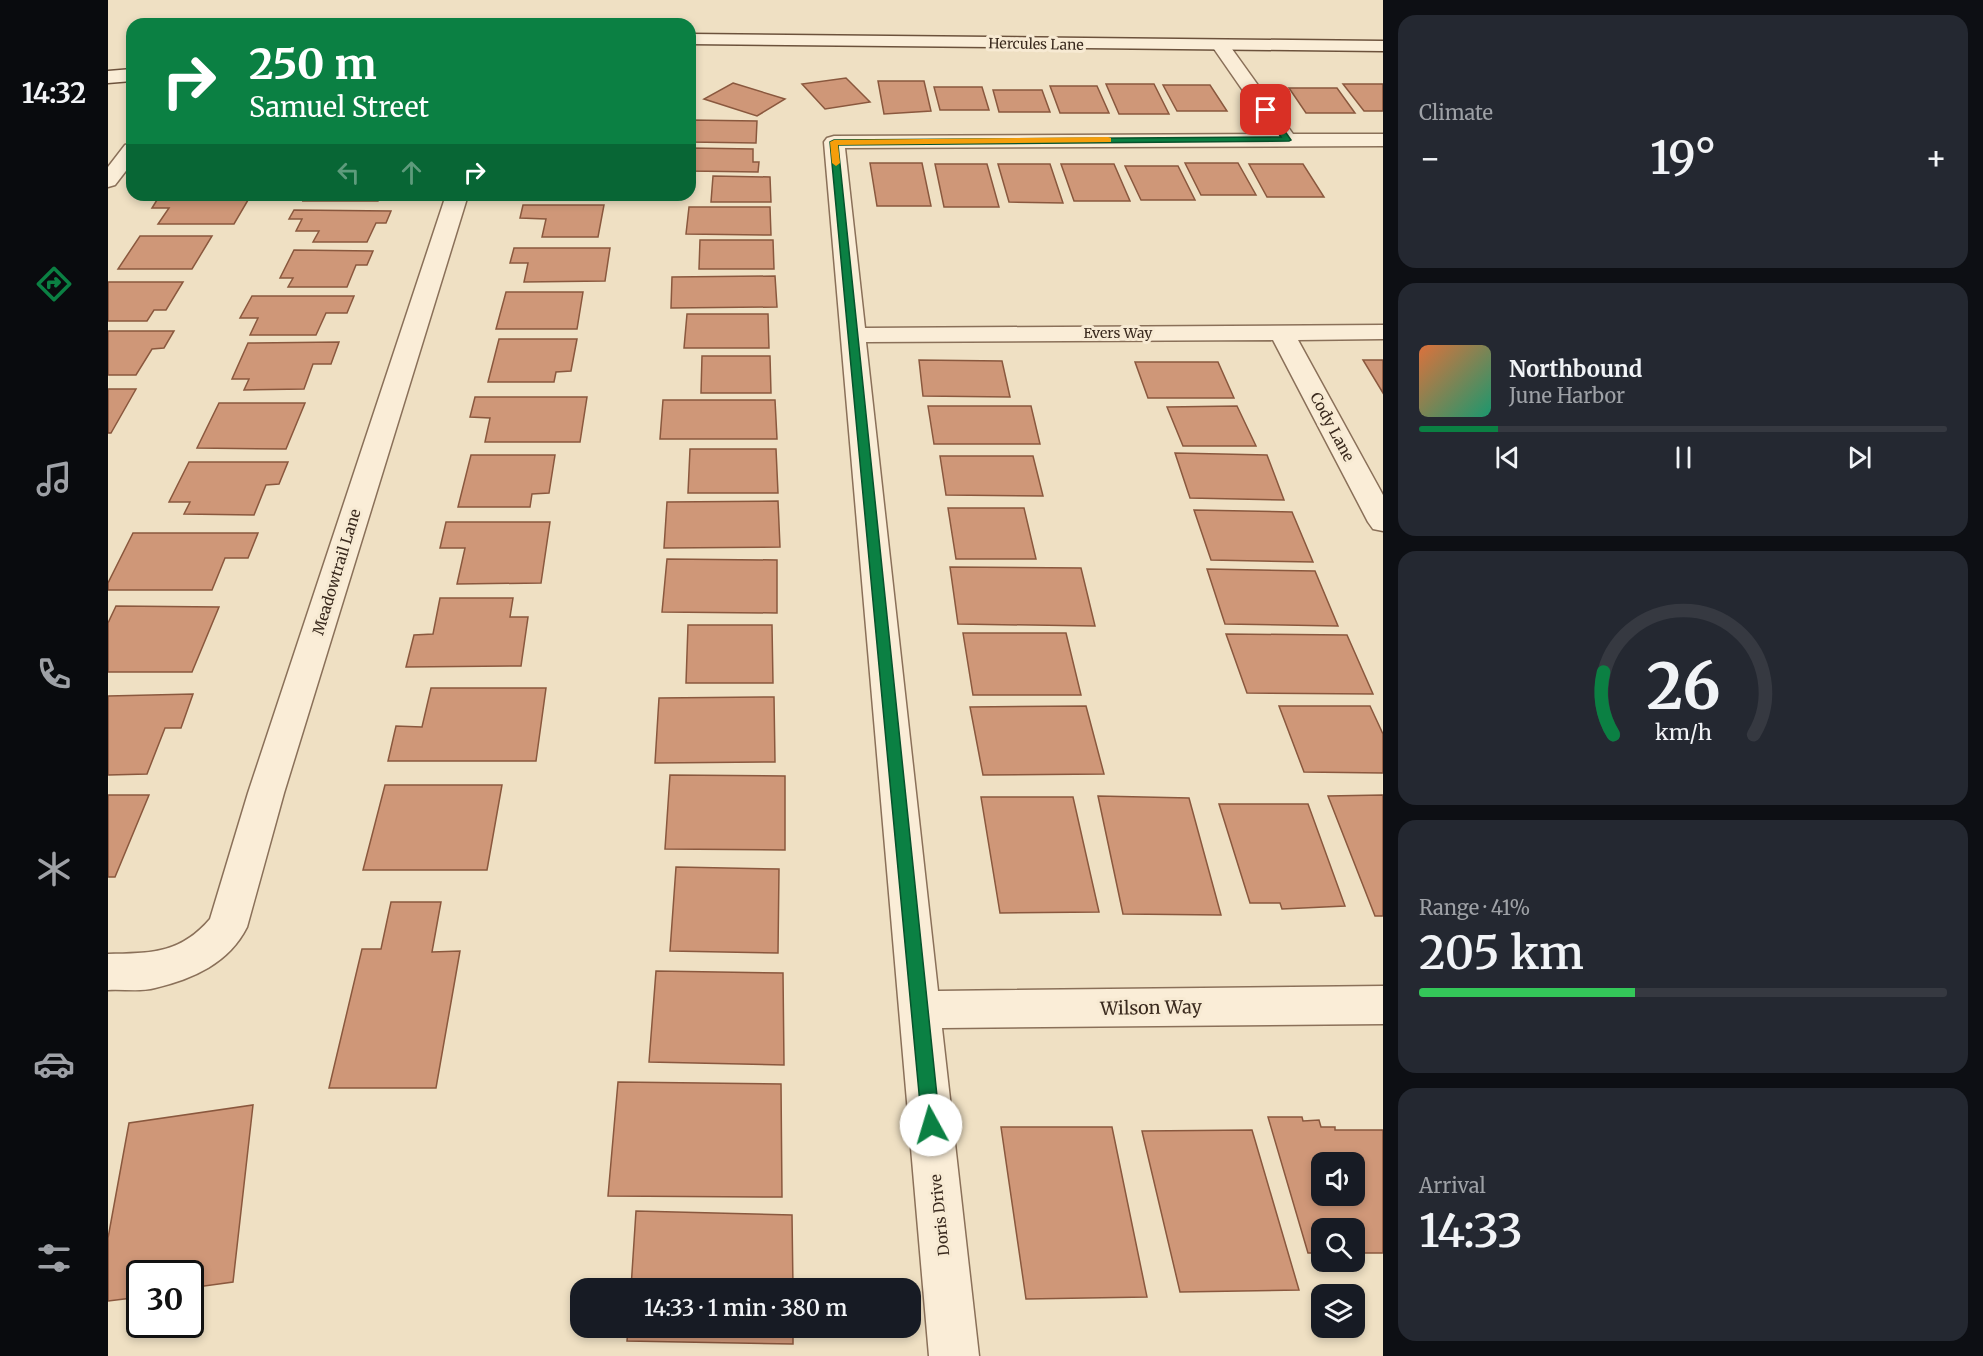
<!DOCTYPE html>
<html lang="en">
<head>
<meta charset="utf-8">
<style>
	:root { --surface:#171b24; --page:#242831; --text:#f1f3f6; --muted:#9ea1a6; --line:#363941; --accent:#0b8043 }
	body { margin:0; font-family:Merriweather,serif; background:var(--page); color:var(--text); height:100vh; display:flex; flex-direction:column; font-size:22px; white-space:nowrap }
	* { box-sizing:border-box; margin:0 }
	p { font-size:20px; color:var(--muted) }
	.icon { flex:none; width:33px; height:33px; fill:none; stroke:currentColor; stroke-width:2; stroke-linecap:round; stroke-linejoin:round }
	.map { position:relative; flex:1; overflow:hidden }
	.side { display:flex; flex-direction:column; gap:15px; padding:15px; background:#0d0f14; width:600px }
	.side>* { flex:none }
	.hud { position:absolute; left:18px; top:18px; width:570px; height:183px; border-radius:18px; box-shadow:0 3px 9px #0003; background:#0b8043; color:#fff; overflow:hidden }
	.fabs { position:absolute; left:1203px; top:1152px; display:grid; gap:12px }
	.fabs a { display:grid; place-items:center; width:54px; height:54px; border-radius:12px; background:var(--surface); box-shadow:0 3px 9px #0003; font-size:30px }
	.speed { position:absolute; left:18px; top:1260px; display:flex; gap:12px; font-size:30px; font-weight:700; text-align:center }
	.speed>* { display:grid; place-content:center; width:78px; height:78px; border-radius:50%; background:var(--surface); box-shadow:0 3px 9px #0003; line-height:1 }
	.speed .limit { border:3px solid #111; border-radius:9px; background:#fff; color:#111 }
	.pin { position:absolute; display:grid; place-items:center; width:51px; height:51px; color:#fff; margin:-26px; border-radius:12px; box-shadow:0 3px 9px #0006 }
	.me { position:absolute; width:66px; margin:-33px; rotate:354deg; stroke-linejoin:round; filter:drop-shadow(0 0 4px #0008) }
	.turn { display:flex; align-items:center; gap:21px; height:126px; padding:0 24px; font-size:27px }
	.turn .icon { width:78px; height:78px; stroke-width:2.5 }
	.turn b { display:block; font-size:42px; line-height:51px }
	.lanes { display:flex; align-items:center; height:57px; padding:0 24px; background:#0003; justify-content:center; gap:30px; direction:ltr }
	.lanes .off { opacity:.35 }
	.big { font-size:45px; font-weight:600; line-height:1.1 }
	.side .tile { flex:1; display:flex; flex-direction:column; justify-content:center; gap:9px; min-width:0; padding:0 21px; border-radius:18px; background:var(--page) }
	.side .dial { align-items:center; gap:0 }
	.dial svg { height:156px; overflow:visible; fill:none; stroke:var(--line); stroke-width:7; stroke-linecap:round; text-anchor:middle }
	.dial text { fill:var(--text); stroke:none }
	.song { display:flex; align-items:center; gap:18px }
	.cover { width:72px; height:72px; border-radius:9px; background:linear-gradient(135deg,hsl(20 70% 55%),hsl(160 70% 35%)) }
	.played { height:6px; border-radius:3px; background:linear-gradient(90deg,var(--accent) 15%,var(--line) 15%) }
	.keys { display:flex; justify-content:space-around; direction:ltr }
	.heat { display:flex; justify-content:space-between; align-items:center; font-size:33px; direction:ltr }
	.charge { height:9px; border-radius:4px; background:linear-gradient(90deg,#34c759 41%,var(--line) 0) }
	.trip { position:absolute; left:462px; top:1278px; width:351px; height:60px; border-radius:18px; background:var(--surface); box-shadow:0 3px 9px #0003; font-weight:600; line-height:60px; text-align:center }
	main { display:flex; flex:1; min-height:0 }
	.menu { display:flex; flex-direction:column; width:108px; justify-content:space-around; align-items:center; background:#090b0e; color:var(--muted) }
	.menu .icon { width:42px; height:42px }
	.menu .active { color:var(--accent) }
	.menu b { font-size:27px; color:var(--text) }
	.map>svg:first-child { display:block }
	.building { fill:#cf9778; stroke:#8a583e; stroke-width:1.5; fill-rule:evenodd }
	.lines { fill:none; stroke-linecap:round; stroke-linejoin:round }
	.street-casing { stroke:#8a7059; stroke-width:3 }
	.secondary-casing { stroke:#6c523c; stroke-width:3 }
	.street { fill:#faedd7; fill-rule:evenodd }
	.secondary { fill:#faedd7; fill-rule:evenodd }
	.route { fill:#0b8043; stroke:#07532c; stroke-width:1.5 }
	.slow { fill:#f59e0b }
	.labels { text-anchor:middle; stroke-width:6; stroke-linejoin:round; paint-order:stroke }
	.far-street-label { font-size:14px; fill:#3a2a1e; stroke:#f7ead3 }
	.street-label { font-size:15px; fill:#3a2a1e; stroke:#f7ead3 }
	.near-street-label { font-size:18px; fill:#3a2a1e; stroke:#f7ead3 }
</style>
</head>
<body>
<main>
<nav class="menu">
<b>14:32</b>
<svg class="icon active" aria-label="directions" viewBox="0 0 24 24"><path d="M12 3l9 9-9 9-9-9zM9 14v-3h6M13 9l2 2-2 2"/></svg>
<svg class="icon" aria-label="music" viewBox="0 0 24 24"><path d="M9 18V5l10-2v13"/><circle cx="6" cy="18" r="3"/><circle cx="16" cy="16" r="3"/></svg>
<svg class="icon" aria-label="phone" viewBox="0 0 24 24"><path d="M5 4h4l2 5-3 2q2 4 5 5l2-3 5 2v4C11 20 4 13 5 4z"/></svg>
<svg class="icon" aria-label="climate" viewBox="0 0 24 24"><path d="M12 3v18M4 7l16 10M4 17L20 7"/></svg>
<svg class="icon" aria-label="car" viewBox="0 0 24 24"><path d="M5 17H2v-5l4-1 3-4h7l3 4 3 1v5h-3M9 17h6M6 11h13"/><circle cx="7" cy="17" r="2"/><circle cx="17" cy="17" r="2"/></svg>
<svg class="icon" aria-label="filters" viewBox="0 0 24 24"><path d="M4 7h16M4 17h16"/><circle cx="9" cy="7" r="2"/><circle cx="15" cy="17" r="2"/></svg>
</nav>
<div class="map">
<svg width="1275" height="1356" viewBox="0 0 1275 1356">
	<rect width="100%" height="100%" fill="#efe0c3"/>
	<!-- building -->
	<path class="building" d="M738 78 762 102 717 109 694 84Z
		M770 81H816L823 111 776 114Z
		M625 83 677 99 649 116 596 99Z
		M998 84H1046L1061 114H1011Z
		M1235 84H1275V111H1256Z
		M1055 85H1102L1119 111H1069Z
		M942 86H989L1001 113H952Z
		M826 87H874L881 110H832Z
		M1181 88H1229L1247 113H1198Z
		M885 90H934L942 112H891Z
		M582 120 649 121 648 143 582 142Z
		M582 148 645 149V162H651L650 172 582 171Z
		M762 163H814L823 206H769Z
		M1077 163H1130L1148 195H1093Z
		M827 164H879L891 207H836Z
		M890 164H942L955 203 901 202Z
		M953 164H1006L1022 201H966Z
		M1141 164H1195L1216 197H1159Z
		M1017 166H1070L1087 200H1033Z
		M605 176 662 177 663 202H603Z
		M52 195H143L126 224H50L61 208H44Z
		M198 195H272L270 201H195Z
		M430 195H480L479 198H430Z
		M415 205H496L490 237H434L438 219 412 218Z
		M581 207H662L663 235 578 234Z
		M186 210 283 211 278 223H268L259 242H205L211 231H188L194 219H181Z
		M32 236H104L84 269H10Z
		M592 240H665L666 269H591Z
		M406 248H502L497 281 416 282 420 263H402Z
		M186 250 265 251 259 265H248L239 287H180L185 278H172Z
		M667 276 669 307 563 308 564 277Z
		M0 282H75L58 310H46L39 321H0Z
		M398 292H475L469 329H388Z
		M144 296H246L239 313H218L208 335H142L150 318H132Z
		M579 314H660L661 348H576Z
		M0 331H66L56 348 44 349 28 375H0Z
		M391 339H469L463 371 448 372 446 382H380Z
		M231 342 223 364H205L196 389 136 390 141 379H124L140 343Z
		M594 356H662L663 393H593Z
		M811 360 894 361 902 397 815 396Z
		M1255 360H1275V393Z
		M1027 362H1110L1126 398H1040Z
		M0 389H28L3 433H0Z
		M367 397H479L472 442H377L382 418 362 417Z
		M555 400H667L669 439H552Z
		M111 403H197L178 449 89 448Z
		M820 406H923L932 444H826Z
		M1129 406 1148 446H1075L1059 407Z
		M582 449H668L670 493H580Z
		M1067 453 1159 455 1176 500 1082 498Z
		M363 455H447L441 493 424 494 422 507H350Z
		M832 456H925L935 496 838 495Z
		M81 462H180L171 484 158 485 146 515 76 514 82 502H61Z
		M670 501 672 547 556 548 559 502Z
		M840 508H916L928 559H848Z
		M1086 510 1184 512 1205 562 1103 560Z
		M338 522H442L433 583 349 584 357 548H332Z
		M25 533H150L140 558H117L104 590H0V583Z
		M559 559 669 560V613L554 612Z
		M842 567 973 568 987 626 850 624Z
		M1099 569 1207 571 1230 626 1117 624Z
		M332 598H405L402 617H420L413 666 298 667 306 635 325 634Z
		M8 606 111 607 84 672H0V623Z
		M580 625H664L665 683H578Z
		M855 633H958L973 695H865Z
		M1118 634 1239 635 1265 694 1139 693Z
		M323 688H438L428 761H280L288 726 314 727Z
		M85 694 73 728H57L39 774 0 775V696Z
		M666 697 667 762 547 763 551 698Z
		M978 706 996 774 875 775 862 707Z
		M1171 706H1262L1275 734V773L1196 772Z
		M562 775 677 776V850L557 849Z
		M277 785H394L379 870H255Z
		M0 795H41L7 877H0Z
		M1275 795V916H1267L1220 796Z
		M990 796 1081 798 1113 915 1015 914Z
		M873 797H965L991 912 892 913Z
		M1111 804H1200L1237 906 1174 909 1172 903H1142Z
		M568 867 671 869 670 953 562 951Z
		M283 902H333L324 952 352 951 328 1088H221L254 949H273Z
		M548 971 675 973 676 1065 541 1062Z
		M510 1082 673 1084 674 1197 500 1196Z
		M145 1105 125 1282 82 1288V1274H32V1297L0 1301V1238L21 1123Z
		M1160 1117H1194L1195 1121 1211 1120 1213 1127H1227V1130H1275V1253H1246V1228H1214V1253H1200ZM1214 1162H1246V1196H1214Z
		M893 1127H1004L1039 1297 918 1299Z
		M1144 1130 1191 1290 1072 1292 1034 1131Z
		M528 1211 684 1215 685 1288H523Z
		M520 1328H685V1344L519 1341Z"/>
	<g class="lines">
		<!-- street casing -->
		<g class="street-casing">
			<path id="street" d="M1113 41 1119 42 1185 134H1275V146L737 148 757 328 1275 325V339L1190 340 1275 495V531L1265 529 1260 522 1165 340 758 342 830 991 1275 986V1024L834 1028 871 1356H821L716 142 719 138 726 136 1165 134 1104 46 1107 42Z
				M24 143V163L7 185 0 187V167L17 145Z
				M338 195H360L176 793 139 927C121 963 85 979 47 988 33 992 15 989 0 990V954C43 953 72 954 102 919L140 793Z"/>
		</g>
		<!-- secondary casing -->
		<g class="secondary-casing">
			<path id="secondary" d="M582 34 1275 41V51L582 44Z
				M24 69V81L0 83V71Z"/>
		</g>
		<!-- street -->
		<use href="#street" class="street"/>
		<!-- secondary -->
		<use href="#secondary" class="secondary"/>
	</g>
	<!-- route -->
	<path class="route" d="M1155 108H1161L1183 140 1181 141 730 145 832 1125 830 1132 823 1134 817 1132 814 1125 722 142 726 140 1173 137 1154 110Z"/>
	<!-- slow -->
	<path class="slow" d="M1000 137 1003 138V142L730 145 732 163 728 166 724 163 722 142 726 140Z"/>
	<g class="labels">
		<!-- far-street labels -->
		<g class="far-street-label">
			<text transform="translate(928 44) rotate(1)" y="5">Hercules Lane</text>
			<text x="1010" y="338">Evers Way</text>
		</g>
		<!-- street labels -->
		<g class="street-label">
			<text transform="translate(1224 427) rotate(62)" y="5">Cody Lane</text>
			<text transform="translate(229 572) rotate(-73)" y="5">Meadowtrail Lane</text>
			<text transform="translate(832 1215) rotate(-96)" y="5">Doris Drive</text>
		</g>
		<!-- near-street labels -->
		<g class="near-street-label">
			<text transform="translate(1043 1008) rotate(-1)" y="6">Wilson Way</text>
		</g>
	</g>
</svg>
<div class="fabs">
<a><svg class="icon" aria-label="sound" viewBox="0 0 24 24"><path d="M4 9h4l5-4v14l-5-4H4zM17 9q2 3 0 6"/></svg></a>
<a><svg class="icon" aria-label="search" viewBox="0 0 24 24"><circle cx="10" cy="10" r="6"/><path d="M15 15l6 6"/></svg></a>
<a><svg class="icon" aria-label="layers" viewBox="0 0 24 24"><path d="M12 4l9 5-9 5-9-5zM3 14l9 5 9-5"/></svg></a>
</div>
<div class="speed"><div class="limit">30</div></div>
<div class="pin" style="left:1158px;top:110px;background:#d93025"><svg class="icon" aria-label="arrive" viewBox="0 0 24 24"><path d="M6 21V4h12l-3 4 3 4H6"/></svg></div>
<svg class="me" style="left:823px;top:1125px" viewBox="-20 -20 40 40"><circle r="19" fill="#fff"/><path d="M0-13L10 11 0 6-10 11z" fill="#0b8043"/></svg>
<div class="trip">14:33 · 1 min · 380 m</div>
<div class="hud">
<div class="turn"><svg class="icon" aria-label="right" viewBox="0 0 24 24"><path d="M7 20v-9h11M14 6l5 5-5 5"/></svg><div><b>250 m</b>Samuel Street</div></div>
<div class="lanes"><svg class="icon off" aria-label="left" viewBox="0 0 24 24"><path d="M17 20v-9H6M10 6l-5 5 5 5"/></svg><svg class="icon off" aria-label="ahead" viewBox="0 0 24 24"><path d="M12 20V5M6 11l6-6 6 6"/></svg><svg class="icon" aria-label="right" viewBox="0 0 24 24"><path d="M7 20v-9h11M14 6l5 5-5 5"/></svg></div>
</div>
</div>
<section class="side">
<div class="tile"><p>Climate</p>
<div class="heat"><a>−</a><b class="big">19°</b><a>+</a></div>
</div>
<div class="tile">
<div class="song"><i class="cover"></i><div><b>Northbound</b><p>June Harbor</p></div></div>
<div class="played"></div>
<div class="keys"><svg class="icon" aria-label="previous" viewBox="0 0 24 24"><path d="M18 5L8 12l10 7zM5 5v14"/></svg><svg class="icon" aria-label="pause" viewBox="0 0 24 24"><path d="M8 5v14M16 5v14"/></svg><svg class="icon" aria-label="next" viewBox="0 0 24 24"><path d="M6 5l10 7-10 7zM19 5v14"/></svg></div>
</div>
<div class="tile dial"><svg viewBox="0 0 100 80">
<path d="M14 69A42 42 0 1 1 86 69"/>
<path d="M14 69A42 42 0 0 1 9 37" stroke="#0b8043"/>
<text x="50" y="56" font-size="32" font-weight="700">26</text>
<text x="50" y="72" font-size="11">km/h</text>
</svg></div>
<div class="tile"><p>Range · 41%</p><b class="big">205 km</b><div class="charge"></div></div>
<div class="tile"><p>Arrival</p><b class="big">14:33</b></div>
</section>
</main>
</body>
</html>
